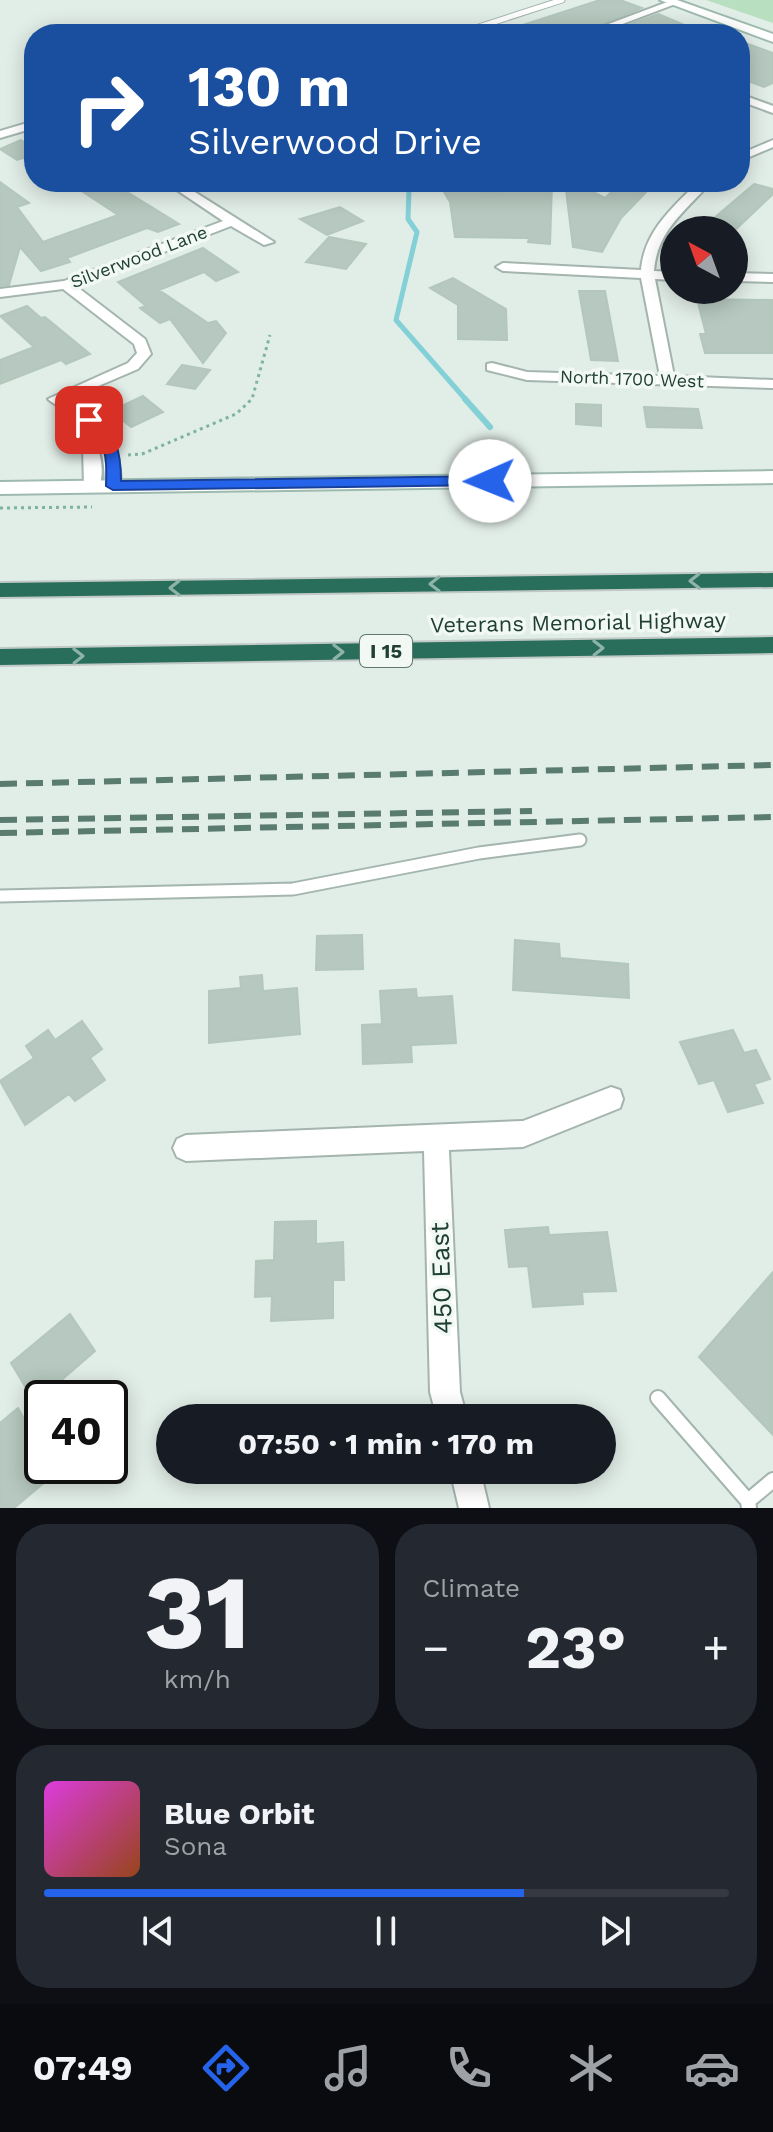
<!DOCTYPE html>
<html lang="en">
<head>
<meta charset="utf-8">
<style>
	:root { --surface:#171b24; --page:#242831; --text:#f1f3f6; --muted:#9ea1a6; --line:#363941; --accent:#2563eb }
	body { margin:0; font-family:"Work Sans",sans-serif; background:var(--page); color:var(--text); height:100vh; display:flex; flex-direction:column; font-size:30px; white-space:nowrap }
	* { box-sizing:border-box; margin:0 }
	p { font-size:26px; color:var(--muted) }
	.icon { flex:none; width:44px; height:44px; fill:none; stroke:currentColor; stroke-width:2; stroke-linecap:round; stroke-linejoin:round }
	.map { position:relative; height:1508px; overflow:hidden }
	.panel { display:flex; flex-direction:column; gap:16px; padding:16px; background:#0d0f14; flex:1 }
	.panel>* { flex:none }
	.top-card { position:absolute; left:24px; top:24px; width:726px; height:168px; border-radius:32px; box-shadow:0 4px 20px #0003; background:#1a4fa0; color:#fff; overflow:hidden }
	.needle { width:52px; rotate:319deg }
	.fabs { position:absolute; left:660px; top:216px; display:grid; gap:16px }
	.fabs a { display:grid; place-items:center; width:88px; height:88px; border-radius:50%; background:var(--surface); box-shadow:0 4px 20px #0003; font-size:40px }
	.speed { position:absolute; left:24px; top:1380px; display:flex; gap:16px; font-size:40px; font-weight:700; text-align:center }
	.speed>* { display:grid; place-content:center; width:104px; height:104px; border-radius:50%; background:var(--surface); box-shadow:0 4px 20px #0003; line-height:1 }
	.speed .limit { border:4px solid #111; border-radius:12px; background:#fff; color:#111 }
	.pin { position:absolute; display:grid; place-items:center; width:68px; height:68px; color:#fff; margin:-34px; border-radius:16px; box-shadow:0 4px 12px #0006 }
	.me { position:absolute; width:88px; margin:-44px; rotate:269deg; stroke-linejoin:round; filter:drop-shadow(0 0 6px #0008) }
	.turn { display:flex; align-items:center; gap:28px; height:168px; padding:0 32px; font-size:36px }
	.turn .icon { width:104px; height:104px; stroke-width:2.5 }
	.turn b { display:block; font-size:56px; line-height:68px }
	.big { font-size:60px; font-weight:700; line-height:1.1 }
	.panel .card { flex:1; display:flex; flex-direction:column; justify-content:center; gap:12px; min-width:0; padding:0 28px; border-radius:32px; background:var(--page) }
	.panel .dial { align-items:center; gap:0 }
	.dial b { font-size:104px; line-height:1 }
	.song { display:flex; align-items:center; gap:24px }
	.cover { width:96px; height:96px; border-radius:12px; background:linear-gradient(135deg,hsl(300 70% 55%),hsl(20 70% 35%)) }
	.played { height:8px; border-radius:4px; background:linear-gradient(90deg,var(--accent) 70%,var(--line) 70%) }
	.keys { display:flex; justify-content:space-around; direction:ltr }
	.heat { display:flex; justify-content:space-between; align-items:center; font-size:44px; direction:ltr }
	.panel .tiles { flex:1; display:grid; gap:16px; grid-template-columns:1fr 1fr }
	.card:last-child { grid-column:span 2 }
	.trip { position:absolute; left:156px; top:1404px; width:460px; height:80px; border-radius:40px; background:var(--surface); box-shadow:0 4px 20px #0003; font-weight:700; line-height:80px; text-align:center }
	.tabs { display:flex; height:128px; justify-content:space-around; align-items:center; background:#090b0e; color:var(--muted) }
	.tabs .icon { width:56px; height:56px }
	.tabs .selected { color:var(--accent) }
	.tabs b { font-size:36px; color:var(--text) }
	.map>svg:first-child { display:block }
	.green { fill:#b8e0c0 }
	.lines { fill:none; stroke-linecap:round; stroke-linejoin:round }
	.stream-far1 { stroke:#84d0d7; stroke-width:5 }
	.stream { stroke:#84d0d7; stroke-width:6 }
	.building { fill:#b6c8bf; stroke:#b3c7bd; stroke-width:2 }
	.lane-far2-casing { stroke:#a3b5ae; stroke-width:7 }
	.lane-far1-casing { stroke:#a3b5ae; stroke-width:15 }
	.lane-casing { stroke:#a3b5ae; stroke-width:18 }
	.street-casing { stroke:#a3b5ae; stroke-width:4 }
	.secondary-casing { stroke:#9ebaae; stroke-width:4 }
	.highway-casing { stroke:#c1c9c6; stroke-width:4 }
	.path { stroke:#7eb39f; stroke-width:3; stroke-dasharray:3 4; stroke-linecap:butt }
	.lane-far2 { stroke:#fff; stroke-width:5 }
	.lane-far1 { stroke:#fff; stroke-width:11 }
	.lane { stroke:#fff; stroke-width:14 }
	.street { fill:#fff; fill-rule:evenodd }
	.secondary { fill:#fff; fill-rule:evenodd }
	.highway { fill:#296e5b; fill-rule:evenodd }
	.rail { stroke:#5a7b70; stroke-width:6; stroke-dasharray:17 9; stroke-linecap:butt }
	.oneway { stroke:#8eb4a8 }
	.route { fill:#2563eb; stroke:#184099; stroke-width:2 }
	.labels { text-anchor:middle; stroke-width:7; stroke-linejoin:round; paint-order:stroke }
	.far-street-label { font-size:18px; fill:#203f34; stroke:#f2f9f5 }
	.shield { fill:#f2f9f5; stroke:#5f776e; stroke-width:2 }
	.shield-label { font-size:20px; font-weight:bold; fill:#203f34 }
	.street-label { font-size:22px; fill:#203f34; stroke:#f2f9f5 }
	.near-street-label { font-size:26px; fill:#203f34; stroke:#f2f9f5 }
</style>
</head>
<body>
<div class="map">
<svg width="773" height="1508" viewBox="0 0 773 1508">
	<rect width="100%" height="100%" fill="#e1ede7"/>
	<!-- green -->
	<path class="green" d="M706 0H773V23Z"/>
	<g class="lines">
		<!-- stream-far1 -->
		<path class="stream-far1" d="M402 182 409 189 408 219 417 232 396 320 467 401"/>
		<!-- stream -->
		<path class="stream" d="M465 399 490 427"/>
	</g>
	<!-- building -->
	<path class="building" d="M600 0H620L642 8 579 34H504V31Z
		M658 14 706 34H604Z
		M740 41 773 53V83L764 87 751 82 740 86Z
		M21 140 34 149V155L17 160 0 149Z
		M0 182 29 203 17 207 43 242 118 215 68 182H111L179 224 158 232 147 228 67 258 70 262 41 271 20 247 9 285 0 286Z
		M438 182H461L467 190 498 193 500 188 536 191 552 185 550 244 528 242 529 238 455 237 450 202Z
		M565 182H574L605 198 622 182 652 186 621 218 602 252 573 247Z
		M754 184 773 189V194L734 231 708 223Z
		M340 207 363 221 327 235 300 219Z
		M329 237 366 244 346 269 306 262Z
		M203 248 238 272 216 281 204 272 159 290 208 323 216 321 226 333 203 363 170 319 160 323 140 308 146 306 118 282Z
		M453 278 506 309 507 340 458 339V305L430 288Z
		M579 291H605L618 361 591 360Z
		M697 299 773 300V353H705L700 334H706Z
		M27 306 41 318 45 317 90 354 66 364 61 360 0 384V360L34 347 0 316Z
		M182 365 210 370 195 389 167 384Z
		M143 396 163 412 131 427 111 411Z
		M576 404 601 405V426L576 424Z
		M644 407 698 409 702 428 647 427Z
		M362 935 363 969 316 970 317 936Z
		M515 940 559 944 560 958 628 964 629 998 513 990Z
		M262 975 263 991 297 988 300 1034 209 1043V991L241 988 240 977Z
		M416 989 417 998 452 996 456 1043 411 1045 412 1062 363 1064 362 1025 382 1024 380 991Z
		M82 1021 102 1049 90 1058 105 1080 75 1101 69 1094 25 1125 0 1081 34 1058 26 1046 48 1030 55 1040Z
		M733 1030 744 1053 756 1050 770 1079 754 1084 763 1103 728 1112 714 1080 699 1084 680 1042Z
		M316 1221V1244L343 1242 344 1280H333V1318L271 1321 272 1296 255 1297 256 1261 274 1260 275 1222Z
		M548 1227 549 1235 607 1232 616 1291 582 1292 583 1304 533 1307 528 1266 509 1267 505 1230Z
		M773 1272V1435L699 1357Z
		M70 1314 95 1351 35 1403 11 1363Z
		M18 1408 42 1451V1466H64L14 1508H0V1423Z"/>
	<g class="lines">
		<!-- lane-far2 casing -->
		<g class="lane-far2-casing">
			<path id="lane-far2" d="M457 34 562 0"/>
		</g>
		<!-- lane-far1 casing -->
		<g class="lane-far1-casing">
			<path id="lane-far1" d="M0 896 293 889 479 853 580 840"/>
		</g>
		<!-- lane casing -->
		<g class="lane-casing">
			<path id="lane" d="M658 1398 748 1501 749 1508
				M748 1501 773 1480"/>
		</g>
		<!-- street casing -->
		<g class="street-casing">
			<path id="street" d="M670 1 678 3 596 34H582Z
				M740 94 773 106V113L740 101Z
				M34 121V128L0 138V131Z
				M773 140V147L740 161V154Z
				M165 182H179L274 242 264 245 231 226 76 286 145 339 151 354 138 369 68 399C107 416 120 445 121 486L113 491 105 486C105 458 101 432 76 415 67 409 55 406 48 399L128 363 137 353 134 344 63 289 0 297V289L64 281 223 221Z
				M698 182H711C686 211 657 230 654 271L674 272V280L655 279 674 376 773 380V388L527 380 487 370V364L492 363 527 372 660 376 641 278 503 271 496 267 503 263 641 270C644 232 672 208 698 182Z
				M734 273 773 274V282L734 281Z
				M67 414C95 424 109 464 98 490L92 491 84 486 83 448 59 419Z
				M611 1087 620 1090 623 1099 620 1108 523 1147 449 1150 460 1392 467 1418H437L430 1392 424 1151 186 1161 177 1157 173 1148 177 1139 186 1135 523 1121Z
				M450 1470H480L489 1508H459Z"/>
		</g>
		<!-- secondary casing -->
		<g class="secondary-casing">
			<path id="secondary" d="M660 0H677L773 34V42Z
				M773 471V483L0 494V482Z"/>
		</g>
		<!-- highway casing -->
		<g class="highway-casing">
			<path id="highway" d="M773 573V587L0 597V583Z
				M773 637V653L0 665V649Z"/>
		</g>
		<!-- path -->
		<path class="path" d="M128 455 142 454 236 414 252 399 270 335
			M0 508 92 507"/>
		<!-- lane-far2 -->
		<use href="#lane-far2" class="lane-far2"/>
		<!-- lane-far1 -->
		<use href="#lane-far1" class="lane-far1"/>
		<!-- lane -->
		<use href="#lane" class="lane"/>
		<!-- street -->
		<use href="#street" class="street"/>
		<!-- secondary -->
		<use href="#secondary" class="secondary"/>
		<!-- highway -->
		<use href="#highway" class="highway"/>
		<!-- rail -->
		<path class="rail" d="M0 784 773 765
			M0 820 532 811
			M0 833 773 817"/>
	</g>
	<!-- one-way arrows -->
	<defs><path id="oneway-chevron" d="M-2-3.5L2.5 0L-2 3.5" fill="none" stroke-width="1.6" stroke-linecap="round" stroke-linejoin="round" transform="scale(2)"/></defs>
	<g class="oneway">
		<use href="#oneway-chevron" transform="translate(695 581) rotate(179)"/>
		<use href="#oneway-chevron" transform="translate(435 584) rotate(179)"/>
		<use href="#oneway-chevron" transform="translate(175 588) rotate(179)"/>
		<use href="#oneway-chevron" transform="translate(598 648) rotate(-1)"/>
		<use href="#oneway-chevron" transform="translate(338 652) rotate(-1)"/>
		<use href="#oneway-chevron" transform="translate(78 656) rotate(-1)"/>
	</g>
	<!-- route -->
	<path class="route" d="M89 416C117 426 121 455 121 481L490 476 498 481 490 485 113 490 106 486C107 449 106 447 82 420Z"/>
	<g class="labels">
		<!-- far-street labels -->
		<g class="far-street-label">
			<text transform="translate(139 257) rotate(-21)" y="6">Silverwood Lane</text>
			<text transform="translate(632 379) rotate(2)" y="6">North 1700 West</text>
		</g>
		<!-- shield labels -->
		<rect class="shield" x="360" y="635" width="52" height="32" rx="6"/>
		<g class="shield-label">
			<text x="386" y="658">I 15</text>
		</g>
		<!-- street labels -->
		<g class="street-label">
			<text transform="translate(578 622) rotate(-1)" y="8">Veterans Memorial Highway</text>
		</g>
		<!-- near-street labels -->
		<g class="near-street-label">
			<text transform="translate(441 1278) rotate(-92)" y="9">450 East</text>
		</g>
	</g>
</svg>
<div class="fabs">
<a><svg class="needle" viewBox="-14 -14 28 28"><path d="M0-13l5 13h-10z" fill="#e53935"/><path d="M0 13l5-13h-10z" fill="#9ea1a6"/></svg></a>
</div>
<div class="speed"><div class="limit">40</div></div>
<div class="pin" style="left:89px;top:420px;background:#d93025"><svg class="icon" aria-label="arrive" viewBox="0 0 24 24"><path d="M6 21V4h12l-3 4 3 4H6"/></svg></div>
<svg class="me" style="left:490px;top:481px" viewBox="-20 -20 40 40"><circle r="19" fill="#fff"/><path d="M0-13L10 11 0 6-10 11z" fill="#2563eb"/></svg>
<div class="trip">07:50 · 1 min · 170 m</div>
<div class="top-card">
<div class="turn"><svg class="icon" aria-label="right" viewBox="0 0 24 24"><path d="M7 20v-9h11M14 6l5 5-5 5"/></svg><div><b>130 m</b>Silverwood Drive</div></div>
</div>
</div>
<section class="panel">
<div class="tiles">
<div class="card dial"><b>31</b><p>km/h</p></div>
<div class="card"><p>Climate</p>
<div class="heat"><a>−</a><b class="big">23°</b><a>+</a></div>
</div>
<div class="card">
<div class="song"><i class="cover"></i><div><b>Blue Orbit</b><p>Sona</p></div></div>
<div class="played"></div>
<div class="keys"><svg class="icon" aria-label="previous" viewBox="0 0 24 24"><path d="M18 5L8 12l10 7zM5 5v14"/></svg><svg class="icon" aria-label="pause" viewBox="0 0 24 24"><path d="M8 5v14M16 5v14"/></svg><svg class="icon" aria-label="next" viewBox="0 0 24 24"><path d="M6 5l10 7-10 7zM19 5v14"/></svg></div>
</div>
</div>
</section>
<nav class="tabs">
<b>07:49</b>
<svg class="icon selected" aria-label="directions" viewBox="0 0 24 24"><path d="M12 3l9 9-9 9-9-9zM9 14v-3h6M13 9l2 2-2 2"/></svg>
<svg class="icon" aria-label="music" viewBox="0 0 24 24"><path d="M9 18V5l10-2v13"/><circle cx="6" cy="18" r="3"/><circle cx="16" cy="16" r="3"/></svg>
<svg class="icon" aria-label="phone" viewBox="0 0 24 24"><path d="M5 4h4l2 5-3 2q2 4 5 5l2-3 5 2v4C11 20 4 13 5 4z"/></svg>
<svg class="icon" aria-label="climate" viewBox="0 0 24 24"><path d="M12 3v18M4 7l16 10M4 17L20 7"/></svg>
<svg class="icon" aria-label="car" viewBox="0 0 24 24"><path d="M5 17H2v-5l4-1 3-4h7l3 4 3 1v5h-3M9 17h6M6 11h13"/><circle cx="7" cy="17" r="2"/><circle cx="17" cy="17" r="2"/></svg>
</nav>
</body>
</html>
